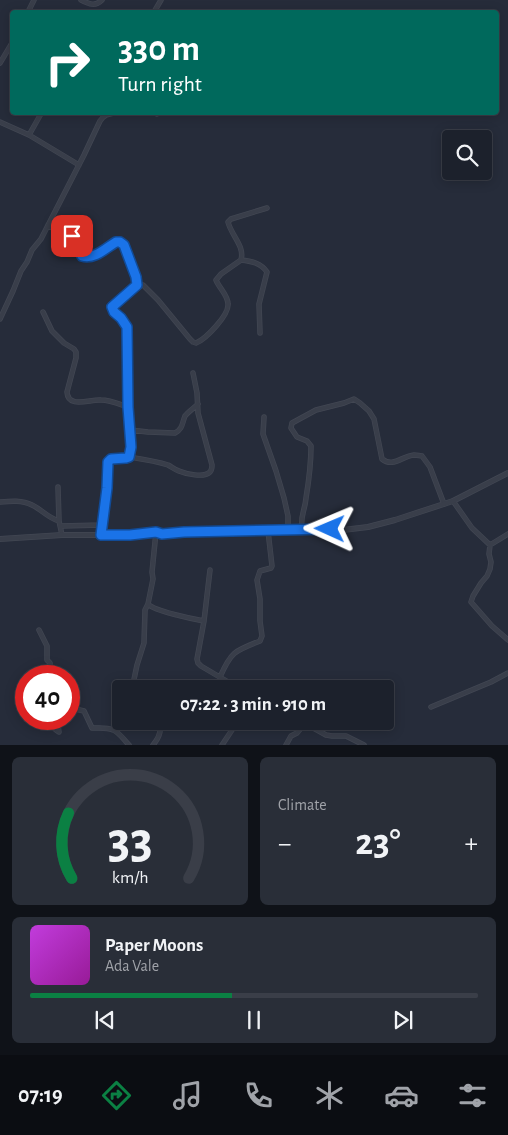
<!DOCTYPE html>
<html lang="en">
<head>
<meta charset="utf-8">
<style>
	:root { --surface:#1c212c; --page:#292e38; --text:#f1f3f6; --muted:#a0a3a9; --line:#3a3e48; --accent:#0b8043 }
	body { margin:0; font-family:"Alegreya Sans",sans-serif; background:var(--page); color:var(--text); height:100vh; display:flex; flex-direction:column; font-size:19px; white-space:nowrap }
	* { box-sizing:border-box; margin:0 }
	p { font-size:16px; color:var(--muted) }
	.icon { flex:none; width:28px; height:28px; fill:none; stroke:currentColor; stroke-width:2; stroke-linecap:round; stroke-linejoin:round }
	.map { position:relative; height:745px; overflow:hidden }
	.details { display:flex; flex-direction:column; gap:12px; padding:12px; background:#0f1218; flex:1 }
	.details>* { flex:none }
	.hud { position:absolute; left:10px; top:10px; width:489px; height:105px; border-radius:5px; box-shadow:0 2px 12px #0003,0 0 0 1px var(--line); background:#00695c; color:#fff; overflow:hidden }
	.controls { position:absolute; left:442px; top:130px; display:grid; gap:10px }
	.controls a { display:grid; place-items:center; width:50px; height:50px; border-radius:5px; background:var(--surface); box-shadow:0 2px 12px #0003,0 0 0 1px var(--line); font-size:25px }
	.speed { position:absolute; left:15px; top:665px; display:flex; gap:10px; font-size:25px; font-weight:700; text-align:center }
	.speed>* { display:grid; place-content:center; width:65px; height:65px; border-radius:50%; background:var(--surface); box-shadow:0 2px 12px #0003,0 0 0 1px var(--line); line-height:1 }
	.speed .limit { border:8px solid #d22; background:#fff; color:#111 }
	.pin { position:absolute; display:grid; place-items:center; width:42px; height:42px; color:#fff; margin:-21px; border-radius:10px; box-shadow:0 2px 8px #0006 }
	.me { position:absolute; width:55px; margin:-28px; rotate:271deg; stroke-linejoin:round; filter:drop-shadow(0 0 4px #0008) }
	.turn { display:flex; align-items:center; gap:18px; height:105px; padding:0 25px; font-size:22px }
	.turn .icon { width:65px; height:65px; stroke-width:2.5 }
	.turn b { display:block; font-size:35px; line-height:42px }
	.big { font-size:38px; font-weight:700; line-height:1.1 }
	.details .tile { flex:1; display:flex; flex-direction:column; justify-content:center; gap:8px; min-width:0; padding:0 18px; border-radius:8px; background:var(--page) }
	.details .dial { align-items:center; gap:0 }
	.dial svg { height:130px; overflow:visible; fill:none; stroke:var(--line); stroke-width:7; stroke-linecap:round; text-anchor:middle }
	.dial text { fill:var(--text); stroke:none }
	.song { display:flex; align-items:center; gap:15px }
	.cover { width:60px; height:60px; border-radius:8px; background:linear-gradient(135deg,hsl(290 70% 55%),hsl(300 70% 35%)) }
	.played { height:5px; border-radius:2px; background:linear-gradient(90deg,var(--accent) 45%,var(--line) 45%) }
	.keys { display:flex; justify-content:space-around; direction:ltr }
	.heat { display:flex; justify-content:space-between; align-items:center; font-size:28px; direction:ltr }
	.details .tiles { flex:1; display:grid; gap:12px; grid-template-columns:1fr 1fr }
	.tile:last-child { grid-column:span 2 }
	.trip { position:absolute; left:112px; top:680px; width:282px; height:50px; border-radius:5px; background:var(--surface); box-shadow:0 2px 12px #0003,0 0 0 1px var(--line); font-weight:700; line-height:50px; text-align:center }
	.tab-bar { display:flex; height:80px; justify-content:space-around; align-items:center; background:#0b0d12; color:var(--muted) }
	.tab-bar .icon { width:35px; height:35px }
	.tab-bar .current { color:var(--accent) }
	.tab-bar b { font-size:22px; color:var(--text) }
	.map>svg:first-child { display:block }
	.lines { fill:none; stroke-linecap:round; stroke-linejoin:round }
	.minor-casing { stroke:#424753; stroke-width:5.5 }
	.tertiary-casing { stroke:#424753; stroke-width:6 }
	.minor { stroke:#393e4a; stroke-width:4 }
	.tertiary { stroke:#393e4a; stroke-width:4.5 }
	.route-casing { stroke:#114b97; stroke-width:12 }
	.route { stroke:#1a73e8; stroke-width:9 }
</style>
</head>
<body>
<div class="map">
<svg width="508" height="745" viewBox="0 0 508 745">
	<rect width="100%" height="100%" fill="#262c3a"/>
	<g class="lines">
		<!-- minor casing -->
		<g class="minor-casing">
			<path id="minor" d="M81 0C89 4 95 7 102 0
				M28 12 34 0
				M154 12 161 0
				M0 63 12 43
				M152 112 157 114 160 112
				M0 122 29 135 79 165
				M29 135 42 112
				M48 225 57 231 72 236 75 238 83 255C94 260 106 248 116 242 121 242 123 244 126 248L136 277 137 285
				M241 260C245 246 231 235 228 222L231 219 267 208
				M43 312 52 331 64 343 74 349 76 352V358L67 392C68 409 90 399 101 400 110 400 119 404 128 407
				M0 319 13 291 21 271 27 262 32 250 41 239 84 155 100 121C105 113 111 114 119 112
				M264 417 263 434 276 471 284 498 288 516V530
				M130 430 148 432 175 433C183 429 182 423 185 416 188 412 194 408 198 404
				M129 457C142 459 156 461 168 465 172 467 175 470 179 471 186 474 204 478 210 472 212 470 212 468 212 465L198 413 197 393 193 373
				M58 487 59 521 62 535
				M453 501 472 528 490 545 508 534
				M0 502C11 501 22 500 32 505 41 509 48 518 59 521
				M61 526 102 525
				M302 529C300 515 305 511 306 498 309 480 311 463 311 446L307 441 297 437 291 428 292 423 316 410 344 403 354 399 360 403 369 411 374 419 382 459C393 468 402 456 414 455 415 455 422 456 422 456L430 467 444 504
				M156 532 152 572 153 579 148 604C154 611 193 619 204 621
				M101 535 107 488 109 461C115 456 123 460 129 457L131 447 128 407 127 327 121 318 114 312 112 307 137 285H143L158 300 190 339 193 342 196 343C206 339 229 315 228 304 228 295 219 288 216 280L221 274 241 260C251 261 261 263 267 272L259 304 260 333
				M490 545 489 554 491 562 490 569 487 576 481 583 473 596 471 602 492 626 508 640
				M210 570 204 621 197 659 198 663 201 666 240 689
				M39 630 47 646V660L50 663V670L52 676
				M220 677C231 652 234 651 260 641L262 636 260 621V599L257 580 260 571 271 568 272 566 268 531
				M132 689 137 665 144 643 145 610 148 604
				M431 707 491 682 508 673
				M69 709 71 708 84 711 92 728C99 728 107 727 113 730 119 732 124 740 129 745
				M52 719C52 725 53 729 59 732L57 719
				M153 745C159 738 163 730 158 721
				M222 745 238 721
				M286 745 291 736 297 733 302 727 308 725 326 735 332 736H346L364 745"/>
		</g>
		<!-- tertiary casing -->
		<g class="tertiary-casing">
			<path id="tertiary" d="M0 539 62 535H131L156 532 163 534 184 532 253 531 302 529 343 530 368 527 395 520 453 501 508 473"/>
		</g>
		<!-- minor -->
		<use href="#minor" class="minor"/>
		<!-- tertiary -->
		<use href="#tertiary" class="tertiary"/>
	</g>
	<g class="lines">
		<!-- route casing -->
		<g class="route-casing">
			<path id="route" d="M72 236 74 238 82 256C94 260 106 248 116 242H120L124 245 136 277 137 285 112 307 114 312 121 318 127 327 128 407 131 447 129 457 126 458 111 459 108 462 107 488 101 535H130L156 532 162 534 184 532 330 529"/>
		</g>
		<!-- route -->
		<use href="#route" class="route"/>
	</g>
</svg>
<div class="controls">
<a><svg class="icon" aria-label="search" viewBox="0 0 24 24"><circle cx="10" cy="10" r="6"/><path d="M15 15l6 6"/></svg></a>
</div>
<div class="speed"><div class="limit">40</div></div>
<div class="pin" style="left:72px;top:236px;background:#d93025"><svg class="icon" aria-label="arrive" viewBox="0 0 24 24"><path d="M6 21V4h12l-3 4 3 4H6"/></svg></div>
<svg class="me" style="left:330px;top:529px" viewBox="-20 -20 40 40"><path d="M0-17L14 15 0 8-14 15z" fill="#1a73e8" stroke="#fff" stroke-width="4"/></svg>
<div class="trip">07:22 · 3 min · 910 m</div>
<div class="hud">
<div class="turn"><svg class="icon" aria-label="right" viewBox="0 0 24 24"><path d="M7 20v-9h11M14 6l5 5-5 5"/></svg><div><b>330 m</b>Turn right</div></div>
</div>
</div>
<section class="details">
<div class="tiles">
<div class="tile dial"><svg viewBox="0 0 100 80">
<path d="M14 69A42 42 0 1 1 86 69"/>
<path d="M14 69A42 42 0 0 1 12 29" stroke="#0b8043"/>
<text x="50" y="56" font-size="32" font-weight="700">33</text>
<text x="50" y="72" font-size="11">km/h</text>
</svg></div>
<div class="tile"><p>Climate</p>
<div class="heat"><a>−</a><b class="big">23°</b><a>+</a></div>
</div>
<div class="tile">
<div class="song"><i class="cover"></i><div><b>Paper Moons</b><p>Ada Vale</p></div></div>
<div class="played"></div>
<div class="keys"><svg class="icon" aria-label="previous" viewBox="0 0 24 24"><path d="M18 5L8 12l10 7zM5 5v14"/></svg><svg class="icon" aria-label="pause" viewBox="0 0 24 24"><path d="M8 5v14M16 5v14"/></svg><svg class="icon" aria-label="next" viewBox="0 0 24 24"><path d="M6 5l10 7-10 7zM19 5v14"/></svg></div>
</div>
</div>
</section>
<nav class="tab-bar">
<b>07:19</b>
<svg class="icon current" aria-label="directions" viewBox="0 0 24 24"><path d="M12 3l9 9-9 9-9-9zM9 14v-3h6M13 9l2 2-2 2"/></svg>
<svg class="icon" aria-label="music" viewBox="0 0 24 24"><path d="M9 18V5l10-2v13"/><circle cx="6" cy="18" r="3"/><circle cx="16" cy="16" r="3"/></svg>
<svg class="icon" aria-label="phone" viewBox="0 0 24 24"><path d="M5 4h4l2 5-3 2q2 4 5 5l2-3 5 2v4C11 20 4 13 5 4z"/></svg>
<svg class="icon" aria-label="climate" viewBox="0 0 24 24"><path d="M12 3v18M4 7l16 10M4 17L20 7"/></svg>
<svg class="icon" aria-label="car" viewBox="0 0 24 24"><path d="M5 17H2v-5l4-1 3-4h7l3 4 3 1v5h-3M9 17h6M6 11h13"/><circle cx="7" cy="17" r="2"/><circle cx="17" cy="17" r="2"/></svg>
<svg class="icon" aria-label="filters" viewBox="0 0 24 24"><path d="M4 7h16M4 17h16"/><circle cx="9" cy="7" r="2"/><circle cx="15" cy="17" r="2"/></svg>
</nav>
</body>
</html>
